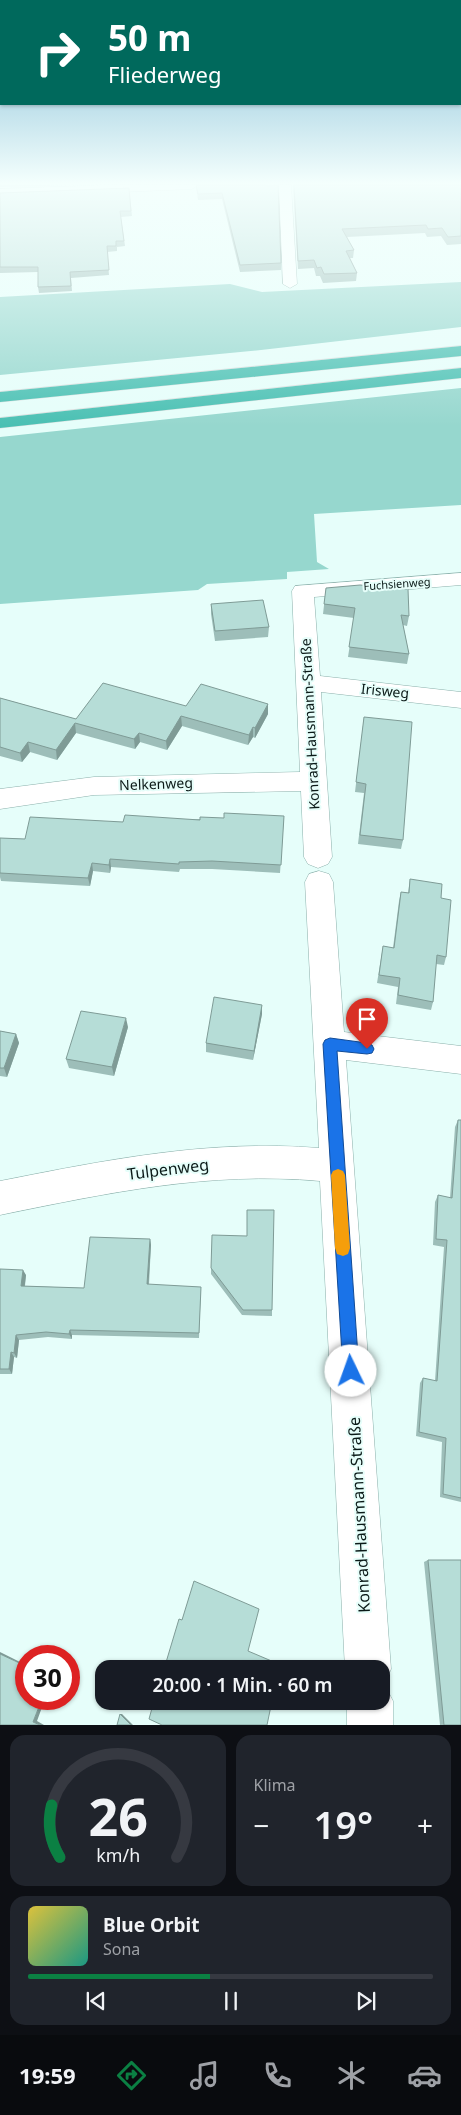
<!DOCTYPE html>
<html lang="de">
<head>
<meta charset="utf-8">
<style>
	:root { --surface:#171b24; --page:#20242c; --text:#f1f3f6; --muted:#9ea1a6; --line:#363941; --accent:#0b8043 }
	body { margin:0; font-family:"Noto Sans",sans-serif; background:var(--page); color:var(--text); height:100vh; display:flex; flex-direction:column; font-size:19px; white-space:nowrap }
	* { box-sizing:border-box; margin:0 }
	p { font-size:16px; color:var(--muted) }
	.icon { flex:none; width:28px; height:28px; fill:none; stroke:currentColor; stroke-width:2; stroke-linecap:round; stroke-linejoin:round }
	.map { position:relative; height:1725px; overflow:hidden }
	.details { display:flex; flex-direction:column; gap:10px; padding:10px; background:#0d0f14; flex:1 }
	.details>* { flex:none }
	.banner { position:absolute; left:0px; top:0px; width:461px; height:105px; box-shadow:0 1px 4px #0004; background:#00695c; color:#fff; overflow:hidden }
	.speed { position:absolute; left:15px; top:1645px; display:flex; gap:10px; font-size:25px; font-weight:700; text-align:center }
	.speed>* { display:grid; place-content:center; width:65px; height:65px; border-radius:50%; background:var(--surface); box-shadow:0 1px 4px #0004; line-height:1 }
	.speed .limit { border:8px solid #d22; background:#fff; color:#111 }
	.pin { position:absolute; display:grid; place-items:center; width:42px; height:42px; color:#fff; margin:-51px -21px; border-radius:50% 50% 50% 0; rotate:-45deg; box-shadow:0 0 5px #0007 }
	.pin .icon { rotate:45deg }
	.me { position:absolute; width:55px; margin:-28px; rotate:357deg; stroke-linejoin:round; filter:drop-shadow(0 0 4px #0008) }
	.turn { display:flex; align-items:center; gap:18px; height:105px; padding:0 25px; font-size:22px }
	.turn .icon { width:65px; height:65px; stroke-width:2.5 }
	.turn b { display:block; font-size:35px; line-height:42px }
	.big { font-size:38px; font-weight:600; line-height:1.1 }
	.details .widget { flex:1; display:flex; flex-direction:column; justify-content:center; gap:8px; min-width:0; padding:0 18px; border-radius:15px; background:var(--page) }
	.details .dial { align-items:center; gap:0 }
	.dial svg { height:130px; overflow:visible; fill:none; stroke:var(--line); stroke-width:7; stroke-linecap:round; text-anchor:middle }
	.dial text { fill:var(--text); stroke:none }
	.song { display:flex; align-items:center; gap:15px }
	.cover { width:60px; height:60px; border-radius:8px; background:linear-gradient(135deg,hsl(50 70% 55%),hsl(170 70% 35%)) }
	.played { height:5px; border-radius:2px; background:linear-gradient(90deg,var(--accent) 45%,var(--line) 45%) }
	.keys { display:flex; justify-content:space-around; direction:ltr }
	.heat { display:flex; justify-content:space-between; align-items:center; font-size:28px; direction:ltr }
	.details .tiles { flex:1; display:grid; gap:10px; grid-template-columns:1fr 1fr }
	.widget:last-child { grid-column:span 2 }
	.trip { position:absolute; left:95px; top:1660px; width:295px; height:50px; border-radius:15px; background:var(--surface); box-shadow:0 1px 4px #0004; font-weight:600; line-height:50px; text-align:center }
	.menu { display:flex; height:80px; justify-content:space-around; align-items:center; background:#090b0e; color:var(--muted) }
	.menu .icon { width:35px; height:35px }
	.menu .selected { color:var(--accent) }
	.menu b { font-size:22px; color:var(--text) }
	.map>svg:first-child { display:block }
	.green { fill:#96d7ce }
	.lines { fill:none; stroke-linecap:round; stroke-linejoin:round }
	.street-casing { stroke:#8bb0ab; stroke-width:1 }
	.highway-casing { stroke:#dddfdf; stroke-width:1 }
	.street { fill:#fff; fill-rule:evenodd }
	.highway { fill:#4ac0b3; fill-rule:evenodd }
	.wall { fill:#9dbeb9 }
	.shaded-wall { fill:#7f9b96 }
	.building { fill:#b6ddd7; stroke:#7f9b96 }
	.route { fill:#1a73e8; stroke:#114b97 }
	.slow { fill:#f59e0b }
	.labels { text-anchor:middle; stroke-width:4; stroke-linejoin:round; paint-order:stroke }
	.far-street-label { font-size:11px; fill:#0b1a18; stroke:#e6fefa }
	.street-label { font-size:14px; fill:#0b1a18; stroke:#e6fefa }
	.near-street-label { font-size:16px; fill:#0b1a18; stroke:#e6fefa }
</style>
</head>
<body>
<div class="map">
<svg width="461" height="1725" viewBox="0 0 461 1725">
	<rect width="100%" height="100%" fill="#e6fefa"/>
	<!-- green -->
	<path class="green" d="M461 282V327L261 350 0 375V297L230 284 262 292Z
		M461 388V505L314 514 317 562 329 569 287 572V579L207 584 198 590 0 604V437Z"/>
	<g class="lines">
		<!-- street casing -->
		<g class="street-casing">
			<path id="street" d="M110 185H198L192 189 0 197V189Z
				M279 185H291L297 284 290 288 283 284Z
				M461 573V585L314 597 320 676 461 692V708L321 692 332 857 328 864 318 868 308 864 304 857 301 791 94 795 0 809V789L94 777 300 772 292 591 295 586Z
				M319 871 329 874 333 882 344 1032 461 1046V1074L346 1060 391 1669 384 1684 393 1701V1725H347V1701H381V1669H345L320 1181C210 1171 108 1193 0 1215V1181C106 1160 210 1139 319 1148L305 882 309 874Z"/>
		</g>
		<!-- highway casing -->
		<g class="highway-casing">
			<path id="highway" d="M461 346V356L0 402V392Z
				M461 368V378L0 428V418Z"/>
		</g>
		<!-- street -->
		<use href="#street" class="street"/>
		<!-- highway -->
		<use href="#highway" class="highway"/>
	</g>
	<!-- wall -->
	<path class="wall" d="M0 185H81L0 187Z
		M196 185H266L281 263V270L240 272 222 199 198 200Z
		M293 185H461V244L447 245 441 236 427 237 425 233 347 237 354 250 353 258H350L357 273 356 281 323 283 320 276H316L314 268 298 269Z
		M129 188 132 216 121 217 125 246 117 247V251L107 252 109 275 71 278 72 291 39 293 38 287V272L0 273V193Z
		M326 588 409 616 407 626 403 625 409 654 407 664 348 657 354 618 323 614Z
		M211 604 269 627 268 637 215 641 211 614Z
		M0 698 76 719 186 706 268 704V714L255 738 253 737 248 745 182 726 167 750 140 742 135 749 76 733 57 760 30 752 22 762 0 756Z
		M364 717 403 840 401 849 358 844 364 793 355 792Z
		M284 816 280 873 212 869H180L179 872 111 867 110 873 93 871 90 886 1 881 0 877V838L25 839 123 822Z
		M410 879 441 898 446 957 444 965 436 964 433 1002 431 1010 396 1004 398 987 377 983 383 946 393 948 399 901 401 892 408 893Z
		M262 1005V1014L253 1060 206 1052V1043Z
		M128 1027 114 1076 69 1068 66 1059Z
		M0 1031 16 1034 19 1043 7 1077 0 1076Z
		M458 1120H461V1502L440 1497 442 1442 416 1436 420 1383 423 1378 435 1381 444 1247 433 1245 435 1202 438 1195 450 1198 455 1127Z
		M150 1239 151 1245 149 1285 201 1287 199 1338 72 1335V1339L48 1337 19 1340 17 1358 14 1357 12 1374H0V1269L26 1275 25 1286 84 1288Z
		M211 1268 272 1310V1316L242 1315 211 1274Z
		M428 1560 461 1725H440L424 1562Z"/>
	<!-- shaded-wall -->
	<path class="shaded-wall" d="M268 704V714L255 738V728Z
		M181 716 182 726 167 750 166 741Z
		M75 723 76 733 57 760 56 750Z
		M253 727V737L248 745 249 735Z
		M139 733 140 742 135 749 134 739Z
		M28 742 30 752 22 762 20 753Z
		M110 859 111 867 110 873 109 865Z
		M92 863 93 871 90 886 88 878Z
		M262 1005V1014L253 1060 254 1051Z
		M126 1018 128 1027 114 1076 112 1067Z
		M16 1034 19 1043 7 1077 4 1068Z
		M150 1239 151 1245 148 1290 147 1284Z
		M23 1270 26 1275 24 1291 21 1286Z
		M70 1330 72 1335V1339L69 1334Z
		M16 1335 19 1340 17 1358 14 1353Z
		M11 1352 14 1357 12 1374 9 1369Z
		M0 1652 26 1665V1666L0 1654Z
		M42 1699H45L37 1721 44 1725H40L33 1722Z
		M120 1714H122L133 1725H131Z"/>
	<!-- building -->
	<path class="building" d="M196 185H266L267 186 278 185 281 263 240 265 222 193 198 194Z
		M294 185H461V236L448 237 442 228 428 229 426 225 342 229 354 250 346 251 357 273 324 274 321 267 317 268 314 260 298 261Z
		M129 188 131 211H120L124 241H116V246H107L109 270 70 272 71 286 38 287V267H0V193Z
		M360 585 408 589 409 616 401 615 409 654 349 647 355 608 324 604 326 588Z
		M263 600 269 627 215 631 211 604Z
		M103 683 186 706 201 684 268 704 255 728 253 727 249 735 181 716 166 741 139 733 134 739 75 723 56 750 28 742 20 753 0 747V698L76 719Z
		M364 717 412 722 403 840 360 835 366 784 356 782Z
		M224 813 284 816 281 865 212 861 179 862V864L110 859 109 865 92 863 88 878 0 873V838L25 839 30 817 123 822 125 815 200 820V817L224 818Z
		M410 879 442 884 441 898 451 900 446 957 437 955 433 1002 398 995 400 978 379 975 383 946 394 948 401 892 409 893Z
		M214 997 262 1005 254 1051 206 1043Z
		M81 1011 126 1018 112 1067 66 1059Z
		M0 1031 16 1034 4 1068H0Z
		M458 1120H461V1498L443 1494 446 1438 419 1432 423 1378 437 1381 447 1240 436 1239 438 1195 452 1198Z
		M247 1210H274L272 1310H243L211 1268 212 1235 247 1236Z
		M90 1237 150 1239 147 1284 201 1287 199 1333 70 1330 69 1334 46 1332 16 1335 14 1353 11 1352 9 1369H0V1269L23 1270 21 1286 84 1288Z
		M428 1560H461V1725H444Z
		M194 1581 259 1609 248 1651 281 1665 280 1669H164L179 1619 182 1620Z
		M0 1654 26 1666V1699H42L33 1722 40 1725H0Z
		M154 1701H272L267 1725H162L149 1719Z
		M120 1714 131 1725H117Z"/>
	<!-- sky -->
	<linearGradient id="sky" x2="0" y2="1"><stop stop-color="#76b6d2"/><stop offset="0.43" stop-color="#f4fffd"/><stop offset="1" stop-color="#f4fffd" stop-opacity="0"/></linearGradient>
	<rect width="461" height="426" fill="url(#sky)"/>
	<!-- route -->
	<path class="route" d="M330 1038 367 1043 372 1045 374 1049 372 1053 367 1054 337 1051 359 1371 356 1376 351 1379 345 1376 343 1371 323 1044 325 1040Z"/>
	<!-- slow -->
	<path class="slow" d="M338 1169 343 1171 345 1175 350 1248 348 1254 343 1256 337 1254 335 1248 331 1175 333 1171Z"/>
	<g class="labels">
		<!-- far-street labels -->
		<g class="far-street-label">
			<text transform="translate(397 584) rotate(-4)" y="4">Fuchsienweg</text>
		</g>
		<!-- street labels -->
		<g class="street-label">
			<text transform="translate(385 691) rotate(6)" y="5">Irisweg</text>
			<text transform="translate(310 724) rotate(-93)" y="5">Konrad-Hausmann-Straße</text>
			<text transform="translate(156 784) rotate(-2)" y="5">Nelkenweg</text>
		</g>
		<!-- near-street labels -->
		<g class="near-street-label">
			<text transform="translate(168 1169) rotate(-7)" y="6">Tulpenweg</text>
			<text transform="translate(359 1515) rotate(-93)" y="6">Konrad-Hausmann-Straße</text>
		</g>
	</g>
</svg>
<div class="speed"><div class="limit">30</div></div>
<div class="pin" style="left:367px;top:1049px;background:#d93025"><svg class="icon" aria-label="arrive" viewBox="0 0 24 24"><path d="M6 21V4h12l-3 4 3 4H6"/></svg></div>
<svg class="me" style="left:351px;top:1371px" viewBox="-20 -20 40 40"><circle r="19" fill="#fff"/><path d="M0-13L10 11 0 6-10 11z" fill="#1a73e8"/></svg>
<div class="trip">20:00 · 1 Min. · 60 m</div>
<div class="banner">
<div class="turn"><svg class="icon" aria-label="right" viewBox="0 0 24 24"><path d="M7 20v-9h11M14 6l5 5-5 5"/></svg><div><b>50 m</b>Fliederweg</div></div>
</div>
</div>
<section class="details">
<div class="tiles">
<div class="widget dial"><svg viewBox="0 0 100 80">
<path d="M14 69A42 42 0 1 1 86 69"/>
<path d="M14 69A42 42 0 0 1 9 37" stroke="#0b8043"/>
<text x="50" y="56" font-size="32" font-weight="700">26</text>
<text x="50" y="72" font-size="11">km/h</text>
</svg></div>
<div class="widget"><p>Klima</p>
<div class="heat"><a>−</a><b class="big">19°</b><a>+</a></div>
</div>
<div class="widget">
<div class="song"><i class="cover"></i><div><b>Blue Orbit</b><p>Sona</p></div></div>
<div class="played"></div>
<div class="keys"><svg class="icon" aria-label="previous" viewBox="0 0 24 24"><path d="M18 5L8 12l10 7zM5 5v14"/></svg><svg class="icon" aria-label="pause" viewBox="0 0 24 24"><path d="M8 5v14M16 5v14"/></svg><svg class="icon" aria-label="next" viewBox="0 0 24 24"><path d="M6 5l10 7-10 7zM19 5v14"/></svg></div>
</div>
</div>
</section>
<nav class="menu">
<b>19:59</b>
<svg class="icon selected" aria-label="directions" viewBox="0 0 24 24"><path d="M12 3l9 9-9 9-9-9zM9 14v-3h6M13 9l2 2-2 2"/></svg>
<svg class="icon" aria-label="music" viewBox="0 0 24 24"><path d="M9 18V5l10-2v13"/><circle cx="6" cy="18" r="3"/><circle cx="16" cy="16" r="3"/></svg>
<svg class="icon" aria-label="phone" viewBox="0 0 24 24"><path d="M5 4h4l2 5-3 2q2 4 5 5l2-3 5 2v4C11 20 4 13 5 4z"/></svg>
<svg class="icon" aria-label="climate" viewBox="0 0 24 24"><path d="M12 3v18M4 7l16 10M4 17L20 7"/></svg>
<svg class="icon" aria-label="car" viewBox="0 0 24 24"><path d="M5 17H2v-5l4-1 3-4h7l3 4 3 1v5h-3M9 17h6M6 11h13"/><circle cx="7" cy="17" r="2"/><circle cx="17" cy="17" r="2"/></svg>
</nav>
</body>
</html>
